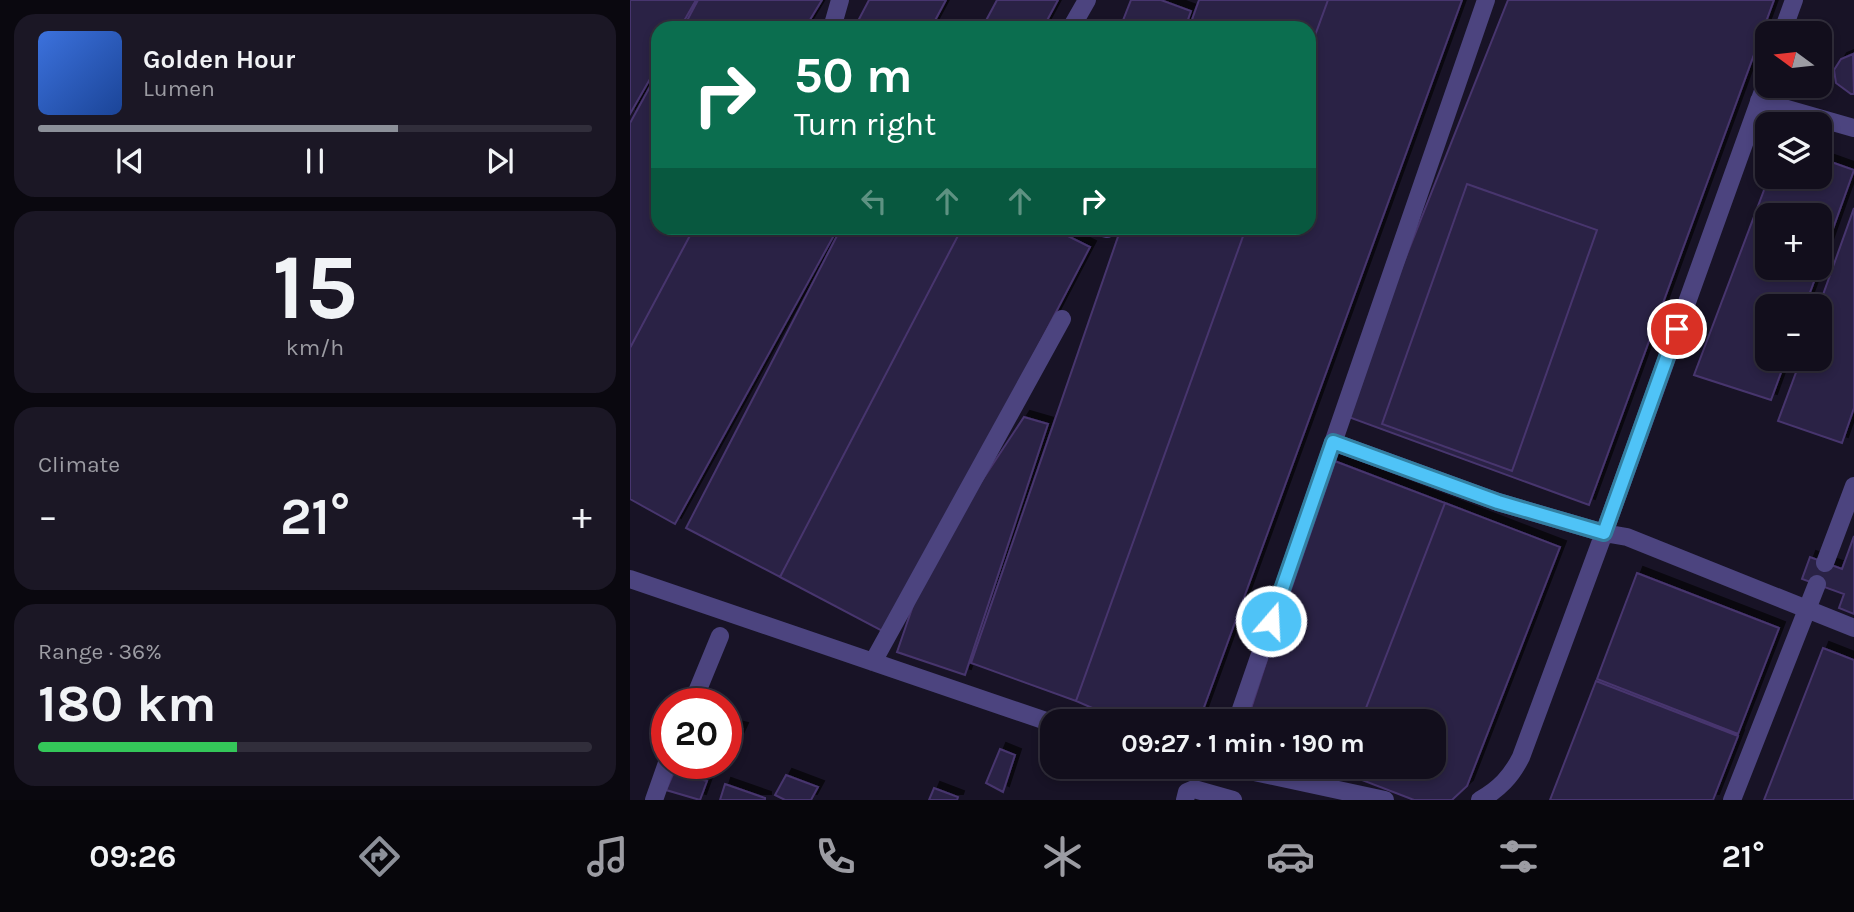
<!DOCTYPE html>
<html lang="en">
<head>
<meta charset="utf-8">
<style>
	:root { --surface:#120e1c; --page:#1b1725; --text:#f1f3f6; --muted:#9c9ca3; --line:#312e3b; --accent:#8c9099 }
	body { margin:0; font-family:Karla,sans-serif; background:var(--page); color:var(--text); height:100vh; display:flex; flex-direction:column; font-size:26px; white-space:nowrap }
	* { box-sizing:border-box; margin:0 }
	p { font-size:23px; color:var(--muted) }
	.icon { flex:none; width:38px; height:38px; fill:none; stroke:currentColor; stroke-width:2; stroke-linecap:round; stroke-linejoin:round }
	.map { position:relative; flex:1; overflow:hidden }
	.side { display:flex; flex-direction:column; gap:14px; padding:14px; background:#0a080f; width:630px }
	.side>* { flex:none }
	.hud { position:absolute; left:21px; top:21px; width:665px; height:214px; border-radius:21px; box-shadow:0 4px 10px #0003,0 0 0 2px var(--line); background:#0b6e4f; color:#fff; overflow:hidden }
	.needle { width:46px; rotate:285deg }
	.controls { position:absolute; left:1125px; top:21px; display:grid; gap:14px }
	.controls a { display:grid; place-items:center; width:77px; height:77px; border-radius:14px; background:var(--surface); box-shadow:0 4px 10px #0003,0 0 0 2px var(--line); font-size:35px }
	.speed { position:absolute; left:21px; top:688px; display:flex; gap:14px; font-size:35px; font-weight:700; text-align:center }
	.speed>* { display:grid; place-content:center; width:91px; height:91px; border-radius:50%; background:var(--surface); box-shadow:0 4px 10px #0003,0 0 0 2px var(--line); line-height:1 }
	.speed .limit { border:10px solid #d22; background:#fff; color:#111 }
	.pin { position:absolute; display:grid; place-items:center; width:60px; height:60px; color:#fff; margin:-30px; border:4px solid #fff; border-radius:50%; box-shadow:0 2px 7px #0007 }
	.me { position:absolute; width:77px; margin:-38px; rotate:19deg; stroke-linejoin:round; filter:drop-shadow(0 0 5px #0008) }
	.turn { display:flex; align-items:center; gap:24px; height:147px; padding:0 28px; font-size:32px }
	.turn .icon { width:91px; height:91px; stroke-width:2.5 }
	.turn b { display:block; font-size:49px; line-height:60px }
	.lanes { display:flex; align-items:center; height:66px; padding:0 28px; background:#0003; justify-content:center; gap:35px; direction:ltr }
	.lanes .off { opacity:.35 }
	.big { font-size:52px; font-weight:700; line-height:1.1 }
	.side .card { flex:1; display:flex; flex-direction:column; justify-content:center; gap:10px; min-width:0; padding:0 24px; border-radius:21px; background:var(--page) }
	.side .dial { align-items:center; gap:0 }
	.dial b { font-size:91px; line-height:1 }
	.song { display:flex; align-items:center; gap:21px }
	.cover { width:84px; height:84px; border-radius:10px; background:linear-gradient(135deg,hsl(220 70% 55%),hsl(220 70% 35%)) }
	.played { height:7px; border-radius:4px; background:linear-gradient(90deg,var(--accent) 65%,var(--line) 65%) }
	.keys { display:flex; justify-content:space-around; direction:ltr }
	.heat { display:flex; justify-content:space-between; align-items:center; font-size:38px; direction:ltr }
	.charge { height:10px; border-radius:5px; background:linear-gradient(90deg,#34c759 36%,var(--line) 0) }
	.trip { position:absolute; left:410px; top:709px; width:406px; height:70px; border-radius:21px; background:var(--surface); box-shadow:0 4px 10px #0003,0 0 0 2px var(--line); font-weight:700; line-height:70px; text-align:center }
	.tab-bar { display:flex; height:112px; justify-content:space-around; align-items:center; background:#07060b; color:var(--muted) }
	.tab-bar .icon { width:49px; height:49px }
	.tab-bar .on { color:var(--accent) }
	.tab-bar b { font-size:32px; color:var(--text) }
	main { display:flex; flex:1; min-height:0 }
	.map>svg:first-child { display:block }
	.building { fill:#2c2145; stroke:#47366e; stroke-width:2; filter:url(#shadow) }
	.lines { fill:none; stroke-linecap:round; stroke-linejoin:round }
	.minor { stroke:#4c447f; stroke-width:18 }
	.route-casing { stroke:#337fa1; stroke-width:18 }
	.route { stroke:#4fc3f7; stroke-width:12 }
</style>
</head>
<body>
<main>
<section class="side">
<div class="card">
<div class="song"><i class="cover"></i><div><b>Golden Hour</b><p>Lumen</p></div></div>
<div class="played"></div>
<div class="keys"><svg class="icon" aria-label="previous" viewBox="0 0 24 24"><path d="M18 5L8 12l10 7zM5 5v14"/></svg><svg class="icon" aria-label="pause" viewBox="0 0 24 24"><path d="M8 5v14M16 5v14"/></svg><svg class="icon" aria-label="next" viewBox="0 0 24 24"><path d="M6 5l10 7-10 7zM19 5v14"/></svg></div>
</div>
<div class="card dial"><b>15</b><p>km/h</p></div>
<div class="card"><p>Climate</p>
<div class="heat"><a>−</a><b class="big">21°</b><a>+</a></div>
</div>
<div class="card"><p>Range · 36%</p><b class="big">180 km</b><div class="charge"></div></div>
</section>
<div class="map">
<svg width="1224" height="800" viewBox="0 0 1224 800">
	<defs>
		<filter id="shadow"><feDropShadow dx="6" dy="-6" stdDeviation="0" flood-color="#0009"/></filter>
	</defs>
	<rect width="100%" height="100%" fill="#181326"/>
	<!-- building -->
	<path class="building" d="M0 0H66L50 28H28V65L0 114Z
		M68 0H192L175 28H53Z
		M239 0H316L301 28H242L228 21Z
		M367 0H428L413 28H352Z
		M501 0H531L561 11 555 28H490Z
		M569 0H698L679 52V28H559Z
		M698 0H832L569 721H492L446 701 616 228H679V52Z
		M878 0H1144L959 505 713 415Z
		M1223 54 1224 94H1221L1206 83 1204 70 1211 59Z
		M28 72V228H64L0 348V123Z
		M1190 158 1224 170 1190 265V215H1138V268H1189L1175 306H1138V359H1156L1141 400 1064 375 1139 177H1190Z
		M837 184 967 230 882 471 752 424Z
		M1224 208V408L1212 443 1148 421 1171 359H1190L1189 306Z
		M64 228H208L45 524 0 499V348Z
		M211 228H332L150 577 56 528Z
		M332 228H422L460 247 258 634 150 577Z
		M491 228H616L446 701 341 663Z
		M394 417 418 424 335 675 267 652 298 562Z
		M702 460 815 503 731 721H617Z
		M815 503 930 547 837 786 822 800H784L711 772 713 766H803V721H731Z
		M1224 536V614L1209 608 1214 594 1172 579 1180 557 1212 569Z
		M1007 573 1149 628 1108 734 967 679Z
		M1193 648 1224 660V800H1134Z
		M966 681 1108 736 1083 800H920Z
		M96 725 112 729 106 742 96 738Z
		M96 740 106 742 100 760 96 759Z
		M370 749 385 755 373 792 356 783Z
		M48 763H78L74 774 44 772Z
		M44 772 77 781 70 800 36 790Z
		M156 775 188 787 181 800H155L145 795Z
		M95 784 135 798V800H90Z
		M304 788 328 797 327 800H299Z"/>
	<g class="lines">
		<!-- minor -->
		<path class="minor" d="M202 28 210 0
			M441 28 457 0
			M1152 33 1164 0
			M1129 101 1224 128
			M473 228 477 229
			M703 442 868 502 974 533 1138 77
			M1195 563 1224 486
			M0 579 422 723
			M243 662 432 319
			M62 704 90 636
			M607 721 856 0
			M596 766 755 800
			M24 800 37 763
			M555 800 557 792 564 789 603 800
			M850 800C869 789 881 777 891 757L974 533 997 537 1224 628
			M1102 800 1187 584"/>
	</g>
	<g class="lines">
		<!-- route casing -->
		<g class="route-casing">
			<path id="route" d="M641 621 703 442 868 502 974 533 1047 329"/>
		</g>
		<!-- route -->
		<use href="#route" class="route"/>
	</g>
</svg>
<div class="controls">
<a><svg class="needle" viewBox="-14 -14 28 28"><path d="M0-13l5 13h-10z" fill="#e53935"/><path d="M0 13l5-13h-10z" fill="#9c9ca3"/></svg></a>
<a><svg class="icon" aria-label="layers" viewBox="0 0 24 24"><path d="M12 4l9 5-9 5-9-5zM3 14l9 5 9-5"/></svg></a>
<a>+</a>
<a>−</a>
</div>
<div class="speed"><div class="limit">20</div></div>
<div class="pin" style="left:1047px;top:329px;background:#d93025"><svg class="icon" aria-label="arrive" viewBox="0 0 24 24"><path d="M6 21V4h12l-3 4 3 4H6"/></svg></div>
<svg class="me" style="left:641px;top:621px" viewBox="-20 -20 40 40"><circle r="17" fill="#4fc3f7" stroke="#fff" stroke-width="3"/><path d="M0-11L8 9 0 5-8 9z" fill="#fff"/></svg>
<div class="trip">09:27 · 1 min · 190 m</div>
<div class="hud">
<div class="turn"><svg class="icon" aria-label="right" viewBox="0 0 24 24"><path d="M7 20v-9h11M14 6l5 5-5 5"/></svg><div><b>50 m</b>Turn right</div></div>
<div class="lanes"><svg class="icon off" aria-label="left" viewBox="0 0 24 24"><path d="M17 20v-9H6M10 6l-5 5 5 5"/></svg><svg class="icon off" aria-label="ahead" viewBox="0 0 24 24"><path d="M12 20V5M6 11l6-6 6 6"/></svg><svg class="icon off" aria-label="ahead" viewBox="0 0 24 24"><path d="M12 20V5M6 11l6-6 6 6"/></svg><svg class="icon" aria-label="right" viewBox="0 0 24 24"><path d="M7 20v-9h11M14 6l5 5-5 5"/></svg></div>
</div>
</div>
</main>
<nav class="tab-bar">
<b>09:26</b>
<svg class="icon on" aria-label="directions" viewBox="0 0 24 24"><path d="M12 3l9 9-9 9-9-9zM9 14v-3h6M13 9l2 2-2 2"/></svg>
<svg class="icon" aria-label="music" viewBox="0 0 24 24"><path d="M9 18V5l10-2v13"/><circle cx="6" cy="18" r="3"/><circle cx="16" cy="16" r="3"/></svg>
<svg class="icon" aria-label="phone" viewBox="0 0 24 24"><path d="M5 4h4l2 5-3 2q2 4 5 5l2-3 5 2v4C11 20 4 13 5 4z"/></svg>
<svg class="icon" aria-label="climate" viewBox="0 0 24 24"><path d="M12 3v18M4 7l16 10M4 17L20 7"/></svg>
<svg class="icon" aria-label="car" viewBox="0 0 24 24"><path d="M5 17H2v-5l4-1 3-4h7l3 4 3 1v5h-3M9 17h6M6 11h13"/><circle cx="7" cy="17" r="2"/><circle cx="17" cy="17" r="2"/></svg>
<svg class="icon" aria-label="filters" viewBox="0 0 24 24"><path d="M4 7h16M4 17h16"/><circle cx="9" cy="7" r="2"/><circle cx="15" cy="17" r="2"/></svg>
<b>21°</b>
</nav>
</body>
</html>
